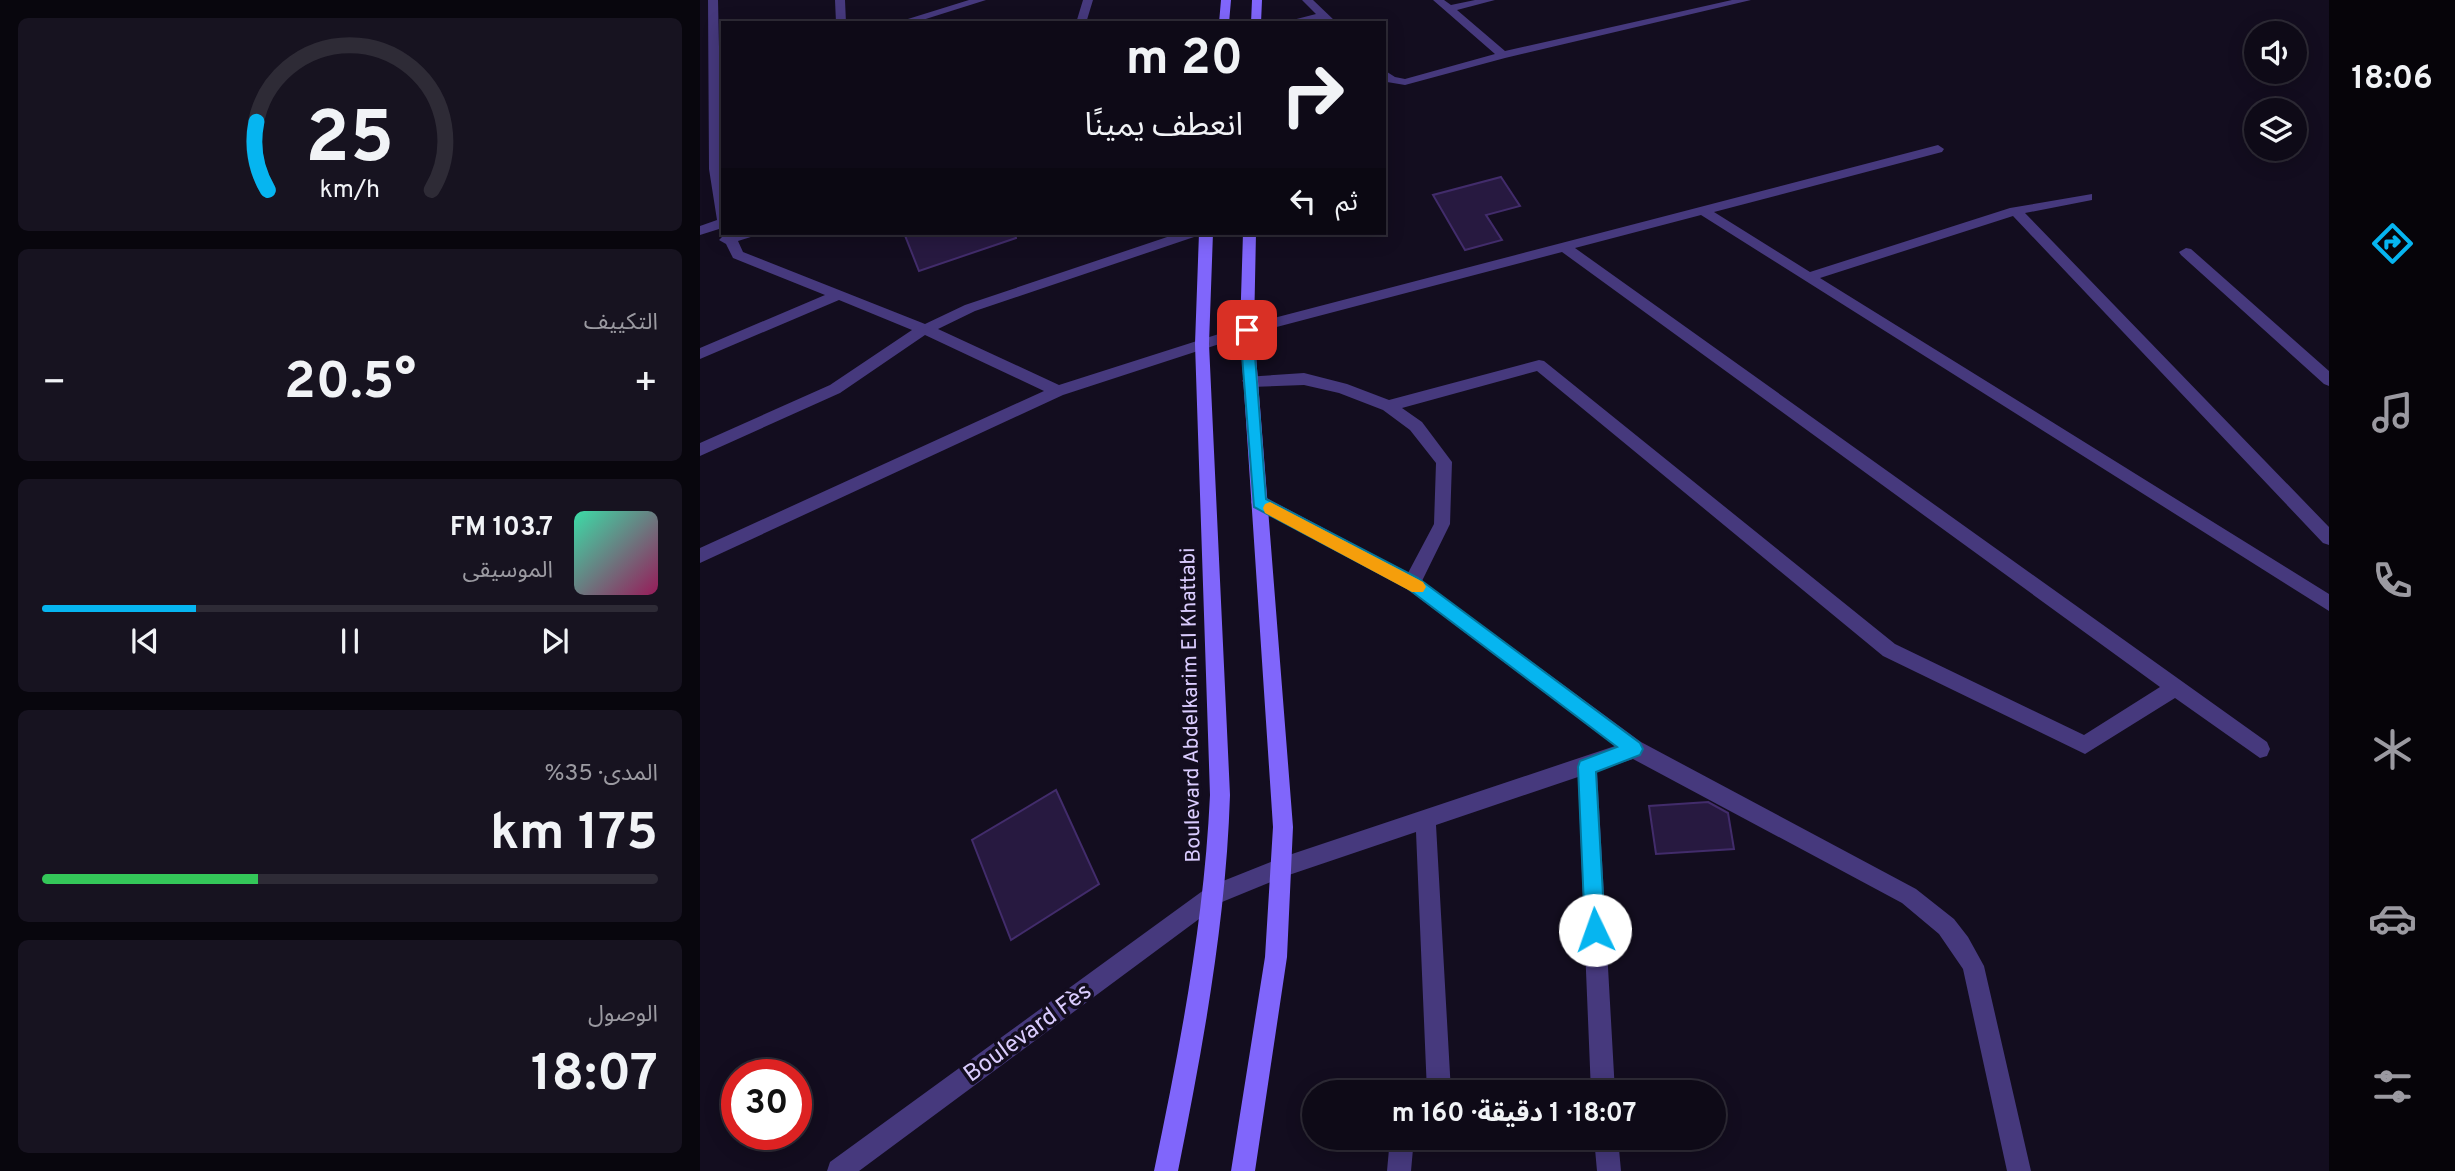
<!DOCTYPE html>
<html lang="ar">
<head>
<meta charset="utf-8">
<style>
	:root { --surface:#0e0a17; --page:#171320; --text:#f1f3f6; --muted:#9b9aa1; --line:#2e2b36; --accent:#06b5f0 }
	body { margin:0; font-family:Overpass,"Noto Sans Arabic",sans-serif; background:var(--page); color:var(--text); direction:rtl; height:100vh; display:flex; flex-direction:column; font-size:26px; white-space:nowrap }
	* { box-sizing:border-box; margin:0 }
	p { font-size:23px; color:var(--muted) }
	.icon { flex:none; width:38px; height:38px; fill:none; stroke:currentColor; stroke-width:2; stroke-linecap:round; stroke-linejoin:round }
	.map { position:relative; flex:1; overflow:hidden; direction:ltr }
	.details { display:flex; flex-direction:column; gap:18px; padding:18px; background:#08060d; width:700px }
	.details>* { flex:none }
	.banner { position:absolute; left:21px; top:21px; width:665px; height:214px; border-radius:0px; box-shadow:0 4px 18px #0003,0 0 0 2px var(--line); direction:rtl; background:#0e0a17; color:var(--text); overflow:hidden }
	.controls { position:absolute; left:1544px; top:21px; display:grid; gap:14px }
	.controls a { display:grid; place-items:center; width:63px; height:63px; border-radius:50%; background:var(--surface); box-shadow:0 4px 18px #0003,0 0 0 2px var(--line); font-size:35px }
	.speed { position:absolute; left:21px; top:1059px; display:flex; gap:14px; font-size:35px; font-weight:700; text-align:center }
	.speed>* { display:grid; place-content:center; width:91px; height:91px; border-radius:50%; background:var(--surface); box-shadow:0 4px 18px #0003,0 0 0 2px var(--line); line-height:1 }
	.speed .limit { border:10px solid #d22; background:#fff; color:#111 }
	.pin { position:absolute; display:grid; place-items:center; width:60px; height:60px; color:#fff; margin:-30px; border-radius:14px; box-shadow:0 4px 10px #0006 }
	.me { position:absolute; width:77px; margin:-38px; rotate:357deg; stroke-linejoin:round; filter:drop-shadow(0 0 5px #0008) }
	.turn { display:flex; align-items:center; gap:24px; height:147px; padding:0 28px; font-size:32px }
	.turn .icon { width:91px; height:91px; stroke-width:2.5 }
	.turn b { display:block; font-size:49px; line-height:60px }
	.then { display:flex; align-items:center; height:66px; padding:0 28px; background:#0003; gap:14px; font-size:26px }
	.big { font-size:52px; font-weight:700; line-height:1.1 }
	.details .widget { flex:1; display:flex; flex-direction:column; justify-content:center; gap:10px; min-width:0; padding:0 24px; border-radius:10px; background:var(--page) }
	.details .dial { align-items:center; gap:0 }
	.dial svg { height:182px; overflow:visible; fill:none; stroke:var(--line); stroke-width:7; stroke-linecap:round; text-anchor:middle }
	.dial text { fill:var(--text); stroke:none }
	.song { display:flex; align-items:center; gap:21px }
	.cover { width:84px; height:84px; border-radius:10px; background:linear-gradient(135deg,hsl(160 70% 55%),hsl(330 70% 35%)) }
	.played { height:7px; border-radius:4px; background:linear-gradient(90deg,var(--accent) 25%,var(--line) 25%) }
	.keys { display:flex; justify-content:space-around; direction:ltr }
	.heat { display:flex; justify-content:space-between; align-items:center; font-size:38px; direction:ltr }
	.charge { height:10px; border-radius:5px; background:linear-gradient(90deg,#34c759 35%,var(--line) 0) }
	.trip { position:absolute; left:602px; top:1080px; width:424px; height:70px; border-radius:35px; background:var(--surface); box-shadow:0 4px 18px #0003,0 0 0 2px var(--line); font-weight:700; line-height:70px; text-align:center; direction:rtl }
	main { display:flex; flex:1; min-height:0 }
	.menu { display:flex; flex-direction:column; width:126px; justify-content:space-around; align-items:center; background:#060409; color:var(--muted) }
	.menu .icon { width:49px; height:49px }
	.menu .active { color:var(--accent) }
	.menu b { font-size:32px; color:var(--text) }
	.map>svg:first-child { display:block }
	.building { fill:#271940; stroke:#422c6b; stroke-width:2 }
	.lines { fill:none; stroke-linecap:round; stroke-linejoin:round }
	.street { fill:#46397d; fill-rule:evenodd }
	.secondary { fill:#8066fb; fill-rule:evenodd }
	.route { fill:#06b5f0; stroke:#04769c; stroke-width:2 }
	.slow { fill:#f59e0b }
	.labels { text-anchor:middle; stroke-width:7; stroke-linejoin:round; paint-order:stroke }
	.street-label { font-size:21px; fill:#daccfe; stroke:#130d1f }
	.near-street-label { font-size:24px; fill:#daccfe; stroke:#130d1f }
</style>
</head>
<body>
<main>
<nav class="menu">
<b>18:06</b>
<svg class="icon active" aria-label="directions" viewBox="0 0 24 24"><path d="M12 3l9 9-9 9-9-9zM9 14v-3h6M13 9l2 2-2 2"/></svg>
<svg class="icon" aria-label="music" viewBox="0 0 24 24"><path d="M9 18V5l10-2v13"/><circle cx="6" cy="18" r="3"/><circle cx="16" cy="16" r="3"/></svg>
<svg class="icon" aria-label="phone" viewBox="0 0 24 24"><path d="M5 4h4l2 5-3 2q2 4 5 5l2-3 5 2v4C11 20 4 13 5 4z"/></svg>
<svg class="icon" aria-label="climate" viewBox="0 0 24 24"><path d="M12 3v18M4 7l16 10M4 17L20 7"/></svg>
<svg class="icon" aria-label="car" viewBox="0 0 24 24"><path d="M5 17H2v-5l4-1 3-4h7l3 4 3 1v5h-3M9 17h6M6 11h13"/><circle cx="7" cy="17" r="2"/><circle cx="17" cy="17" r="2"/></svg>
<svg class="icon" aria-label="filters" viewBox="0 0 24 24"><path d="M4 7h16M4 17h16"/><circle cx="9" cy="7" r="2"/><circle cx="15" cy="17" r="2"/></svg>
</nav>
<div class="map">
<svg width="1629" height="1171" viewBox="0 0 1629 1171">
	<rect width="100%" height="100%" fill="#130d1f"/>
	<!-- building -->
	<path class="building" d="M801 177 820 206 786 215 802 240 765 250 733 195Z
		M204 233H315L316 238 219 271Z
		M356 790 399 884 311 940 272 840Z
		M1008 802 1028 813 1034 849 956 854 949 806Z"/>
	<g class="lines">
		<!-- street -->
		<path class="street" d="M8 0H18L23 233H55L54 236 38 241 43 252 225 324 265 305 479 233H498L497 236 275 311 238 329 359 385 547 325 1238 145 1244 149 1242 152 1014 212 1110 272 1310 208 1392 194V200L1325 213 1629 527V545L1623 543 1313 216 1120 278 1629 594V611L1001 215 875 248 1567 742 1570 749 1567 756 1560 758 1475 698 1385 754 1183 656 837 371 702 408 722 422 752 462 750 524 722 581 941 742 1216 889 1254 919 1268 937 1284 966 1331 1171H1307L1263 969 1239 934 1202 903 933 759 897 771 915 1092H891L878 777 736 825 751 1092H727L716 832 583 877 522 902 159 1171H127L130 1162 508 887 583 857 915 746 706 588 553 507 551 502 553 497H565L708 573 734 524 736 463 710 430 683 410 639 393 604 385 550 387 542 381 545 377 604 373 647 384 689 400 839 360 844 361 1195 644 1384 735 1460 687 862 252 550 334 363 395 0 563V548L344 391 225 335 140 393 0 456V443L130 385 212 330 139 300 0 359V348L125 295 33 258 26 244 19 240 22 237 19 229 0 235V226L17 220 9 169Z
			M135 0H145L146 23H136Z
			M269 0H286L213 23H195Z
			M383 0H393L386 23H376Z
			M602 0H613L635 21 626 23 621 19 603 23H581L616 14Z
			M733 0H744L751 5 775 0H795L757 10 805 51 1032 0H1051L805 58 705 85 687 82 684 70 695 77 705 79 795 54Z
			M1486 248 1491 249 1629 371V386L1624 384 1481 255 1479 252Z
			M690 1138H714L711 1171H687Z
			M894 1138H918L921 1171H897Z"/>
		<!-- secondary -->
		<path class="secondary" d="M521 0H531L529 23H519Z
			M552 0H562L561 23H551Z
			M499 233H513L509 344 530 795C526 922 503 1046 478 1171H454C480 1046 504 923 510 795L495 344Z
			M543 233H556L554 330 593 827 587 957 555 1171H531L565 957 573 827 540 330Z"/>
	</g>
	<!-- route -->
	<path class="route" d="M547 325 553 330 566 499 718 578 940 743 943 749 940 755 896 772 905 930 902 937 895 939 888 937 885 930 878 767 880 761 917 747 707 588 554 507 540 330Z"/>
	<!-- slow -->
	<path class="slow" d="M570 502 723 582 726 587 723 592H712L565 513 563 508 565 504Z"/>
	<g class="labels">
		<!-- street labels -->
		<g class="street-label">
			<text transform="translate(490 705) rotate(-91)" y="7">Boulevard Abdelkarim El Khattabi</text>
		</g>
		<!-- near-street labels -->
		<g class="near-street-label">
			<text transform="translate(327 1032) rotate(-36)" y="8">Boulevard Fès</text>
		</g>
	</g>
</svg>
<div class="controls">
<a><svg class="icon" aria-label="sound" viewBox="0 0 24 24"><path d="M4 9h4l5-4v14l-5-4H4zM17 9q2 3 0 6"/></svg></a>
<a><svg class="icon" aria-label="layers" viewBox="0 0 24 24"><path d="M12 4l9 5-9 5-9-5zM3 14l9 5 9-5"/></svg></a>
</div>
<div class="speed"><div class="limit">30</div></div>
<div class="pin" style="left:547px;top:330px;background:#d93025"><svg class="icon" aria-label="arrive" viewBox="0 0 24 24"><path d="M6 21V4h12l-3 4 3 4H6"/></svg></div>
<svg class="me" style="left:895px;top:930px" viewBox="-20 -20 40 40"><circle r="19" fill="#fff"/><path d="M0-13L10 11 0 6-10 11z" fill="#06b5f0"/></svg>
<div class="trip">18:07 · 1 دقيقة · 160 m</div>
<div class="banner">
<div class="turn"><svg class="icon" aria-label="right" viewBox="0 0 24 24"><path d="M7 20v-9h11M14 6l5 5-5 5"/></svg><div><b>20 m</b>انعطف يمينًا</div></div>
<div class="then">ثم<svg class="icon" aria-label="left" viewBox="0 0 24 24"><path d="M17 20v-9H6M10 6l-5 5 5 5"/></svg></div>
</div>
</div>
<section class="details">
<div class="widget dial"><svg viewBox="0 0 100 80">
<path d="M14 69A42 42 0 1 1 86 69"/>
<path d="M14 69A42 42 0 0 1 9 39" stroke="#06b5f0"/>
<text x="50" y="56" font-size="32" font-weight="700">25</text>
<text x="50" y="72" font-size="11">km/h</text>
</svg></div>
<div class="widget"><p>التكييف</p>
<div class="heat"><a>−</a><b class="big">20.5°</b><a>+</a></div>
</div>
<div class="widget">
<div class="song"><i class="cover"></i><div><b>103.7 FM</b><p>الموسيقى</p></div></div>
<div class="played"></div>
<div class="keys"><svg class="icon" aria-label="previous" viewBox="0 0 24 24"><path d="M18 5L8 12l10 7zM5 5v14"/></svg><svg class="icon" aria-label="pause" viewBox="0 0 24 24"><path d="M8 5v14M16 5v14"/></svg><svg class="icon" aria-label="next" viewBox="0 0 24 24"><path d="M6 5l10 7-10 7zM19 5v14"/></svg></div>
</div>
<div class="widget"><p>المدى · 35%</p><b class="big">175 km</b><div class="charge"></div></div>
<div class="widget"><p>الوصول</p><b class="big">18:07</b></div>
</section>
</main>
</body>
</html>
